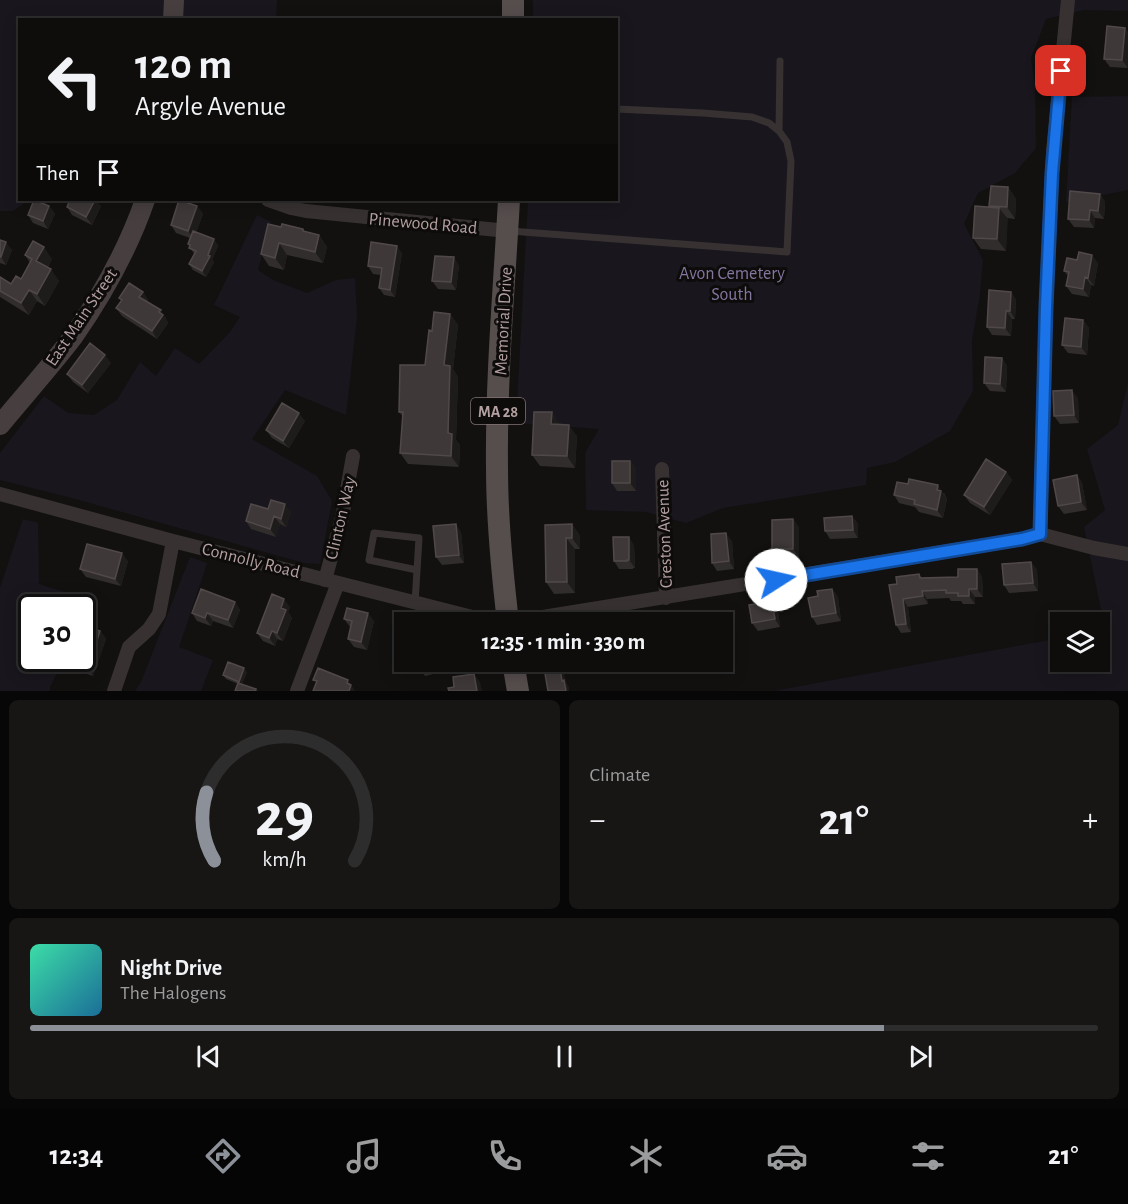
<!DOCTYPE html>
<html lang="en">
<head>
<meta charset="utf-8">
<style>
	:root { --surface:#0e0d0c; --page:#171615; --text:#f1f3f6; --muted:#9b9c9d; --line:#2e2d2d; --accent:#8c9099 }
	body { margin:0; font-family:"Alegreya Sans",sans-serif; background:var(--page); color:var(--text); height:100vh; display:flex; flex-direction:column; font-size:22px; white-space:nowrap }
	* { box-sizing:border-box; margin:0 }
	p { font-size:20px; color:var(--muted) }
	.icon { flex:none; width:33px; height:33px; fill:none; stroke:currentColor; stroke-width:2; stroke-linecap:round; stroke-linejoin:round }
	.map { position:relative; height:691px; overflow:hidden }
	.side { display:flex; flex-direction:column; gap:9px; padding:9px; background:#080707; flex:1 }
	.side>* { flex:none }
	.guide { position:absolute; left:18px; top:18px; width:600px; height:183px; border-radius:0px; box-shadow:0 3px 15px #0003,0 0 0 2px var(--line); background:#0e0d0c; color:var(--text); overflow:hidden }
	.tools { position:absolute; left:1050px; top:612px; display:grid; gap:12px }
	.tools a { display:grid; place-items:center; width:60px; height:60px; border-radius:0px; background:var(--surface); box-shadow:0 3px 15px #0003,0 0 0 2px var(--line); font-size:30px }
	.speed { position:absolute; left:18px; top:594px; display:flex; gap:12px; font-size:30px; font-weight:700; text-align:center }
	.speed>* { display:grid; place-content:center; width:78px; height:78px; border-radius:50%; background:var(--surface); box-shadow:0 3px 15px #0003,0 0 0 2px var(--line); line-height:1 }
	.speed .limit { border:3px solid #111; border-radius:9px; background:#fff; color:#111 }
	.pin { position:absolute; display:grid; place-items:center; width:51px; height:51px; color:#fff; margin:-26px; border-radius:12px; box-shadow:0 3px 9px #0006 }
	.me { position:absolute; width:66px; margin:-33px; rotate:80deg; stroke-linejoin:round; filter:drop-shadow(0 0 4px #0008) }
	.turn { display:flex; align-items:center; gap:21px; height:126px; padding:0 18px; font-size:27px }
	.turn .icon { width:78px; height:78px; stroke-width:2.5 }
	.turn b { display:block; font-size:42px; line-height:51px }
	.then { display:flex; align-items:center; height:57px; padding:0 18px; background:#0003; gap:12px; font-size:22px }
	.big { font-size:45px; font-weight:700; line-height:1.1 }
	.side .tile { flex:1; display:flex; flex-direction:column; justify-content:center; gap:9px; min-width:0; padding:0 21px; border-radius:9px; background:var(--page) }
	.side .dial { align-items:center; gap:0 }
	.dial svg { height:156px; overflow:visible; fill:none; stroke:var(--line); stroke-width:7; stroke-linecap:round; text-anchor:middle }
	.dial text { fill:var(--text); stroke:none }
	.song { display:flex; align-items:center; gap:18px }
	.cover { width:72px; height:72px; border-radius:9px; background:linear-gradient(135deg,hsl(160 70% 55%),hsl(200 70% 35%)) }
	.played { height:6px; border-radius:3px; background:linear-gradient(90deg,var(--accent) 80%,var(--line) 80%) }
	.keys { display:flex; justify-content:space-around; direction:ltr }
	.heat { display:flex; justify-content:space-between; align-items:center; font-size:33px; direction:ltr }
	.side .tiles { flex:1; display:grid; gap:9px; grid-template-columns:1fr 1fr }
	.tile:last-child { grid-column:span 2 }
	.trip { position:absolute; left:394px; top:612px; width:339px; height:60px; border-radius:0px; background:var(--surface); box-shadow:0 3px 15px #0003,0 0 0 2px var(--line); font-weight:700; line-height:60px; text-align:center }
	.tab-bar { display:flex; height:96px; justify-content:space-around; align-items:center; background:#060505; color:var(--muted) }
	.tab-bar .icon { width:42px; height:42px }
	.tab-bar .on { color:var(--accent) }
	.tab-bar b { font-size:27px; color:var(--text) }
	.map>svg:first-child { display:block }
	.green { fill:#19161d }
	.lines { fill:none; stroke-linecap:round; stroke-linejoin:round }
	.lane { stroke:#373231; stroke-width:7 }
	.street { stroke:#373231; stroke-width:14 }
	.secondary { stroke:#473f3f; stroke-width:20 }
	.primary { stroke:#564d4d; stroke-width:22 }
	.wall { fill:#302d2c }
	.shaded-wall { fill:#1e1c1b }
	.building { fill:#3e3938; stroke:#514949; stroke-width:1.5 }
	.route-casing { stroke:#114b97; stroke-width:15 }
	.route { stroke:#1a73e8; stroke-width:10 }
	.labels { text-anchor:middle; stroke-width:6; stroke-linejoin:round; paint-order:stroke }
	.shield { fill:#0d0c0b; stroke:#827474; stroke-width:1.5 }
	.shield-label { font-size:16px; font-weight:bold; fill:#b4a0a1 }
	.street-label { font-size:18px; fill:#b4a0a1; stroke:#0d0c0b }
	.park-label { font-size:18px; fill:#8476a1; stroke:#0d0c0b }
</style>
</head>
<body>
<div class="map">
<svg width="1128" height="691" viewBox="0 0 1128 691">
	<rect width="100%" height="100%" fill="#121110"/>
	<!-- green -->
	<path class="green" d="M0 0H277L276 19 20 20V200H29L13 211H0Z
		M533 0H1128V11L1084 10 1046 19 1031 58 1035 86 1036 148 1015 173 978 193 964 224 983 260 980 294 972 340 973 391 950 431 895 462 867 468 866 485 723 508 686 523 646 512 586 510 585 453 599 429 516 423 528 200H616V20L533 19Z
		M1128 96V190L1066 202 1072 97Z
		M257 215 271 222 258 270 273 280 307 293 336 280 355 278 357 316 346 415 285 390 252 439 317 476 332 501 320 564 304 563 72 498 0 480V453L44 396 68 413 94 415 117 400 140 362 156 376 175 348 199 364 230 332 240 317 214 305Z
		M1128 383V691H774L1060 638V662H1100V631L1105 629 1084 527 1105 510 1087 449 1118 425Z
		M23 519 38 523 39 584 80 597 81 607 32 608V658L64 659 50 687V691H0V588Z
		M190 557 207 563 179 647 213 660 201 691H135L141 682Z"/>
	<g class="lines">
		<!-- lane -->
		<path class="lane" d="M779 131 780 61
			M510 231 787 252 791 161 787 142 779 131 769 123 752 117 703 113 616 109
			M415 603 419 538 374 533 369 560 417 570"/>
		<!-- street -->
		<path class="street" d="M268 200 291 208 306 211 508 231
			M662 469 666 598
			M0 494 173 541 484 620 502 622
			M1040 534 1046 307 1053 151 1068 0
			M325 580 342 518 353 456
			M512 622 1022 539 1040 534 1094 548 1128 554
			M114 691 129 647 149 629 159 614 173 541
			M297 691 338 583"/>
		<!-- secondary -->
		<path class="secondary" d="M173 20 174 0
			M0 425C24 396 50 367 73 337 103 294 128 249 145 200"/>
		<!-- primary -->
		<path class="primary" d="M513 0V20
			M508 622C502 571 497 520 497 468 496 379 504 289 509 200
			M513 662 518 691"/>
	</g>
	<!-- wall -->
	<path class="wall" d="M1107 26 1128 68 1110 67 1104 59Z
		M1008 187 1016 199 1015 219 1007 218 1006 251 981 249 973 238 990 207Z
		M1100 194 1105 202 1104 219 1095 218 1094 228 1074 227 1068 219Z
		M49 206 55 214 48 229 33 223 28 215Z
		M101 206 92 225 72 215 67 207Z
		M197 206 203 214 196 233 214 239 218 246 212 260 214 262 206 277 193 270 189 264 194 254 188 244 190 238 176 233 171 225Z
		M281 227 303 229 305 232 319 235 327 247 323 263 287 255 284 270 269 266 261 254Z
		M0 240 12 250 6 265 0 263Z
		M402 253 395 297 384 295 379 288 381 275 373 274 368 266Z
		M25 255 52 259 48 267 59 281 45 306 37 301 29 315 0 297V277L11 284 21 279 30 263Z
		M1098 263 1094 286 1091 285 1089 297 1072 294 1066 286 1068 276 1064 271Z
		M459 265 456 290 438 289 432 281Z
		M143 292 148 300 147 302 166 318V319L168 323 157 339 122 316 116 308 121 301 119 298Z
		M1011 292 1016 300 1015 319H1012L1011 336 992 335 987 327Z
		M450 314 458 325 453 369 458 377 456 440 460 445 459 467 408 464 400 453 403 417 399 412 425 365 432 331Z
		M1083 320 1089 328 1087 355 1068 353 1062 345Z
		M1002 358 1007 366 1006 392 990 391 984 383Z
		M111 363 88 393 73 382 67 374Z
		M1078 398 1079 423 1060 424 1054 416Z
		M305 421 289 448 272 438 266 430Z
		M560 424 577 436 575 468 540 466 532 455Z
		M630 461 636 469V491H617L612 483Z
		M1006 472 1012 480 990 515 970 503 964 495Z
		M1077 475 1082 483 1087 510 1064 514 1058 506Z
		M944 493 947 499 943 518 919 512 915 507 899 503 894 495Z
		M268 509 291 512 286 527 280 524 276 537 251 529 246 521Z
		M852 516 858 524V538L830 539 825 531Z
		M572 524 580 536V549H575V593L554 594 546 582Z
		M799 527V557H778L772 549Z
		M461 532 464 563 442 565 436 557Z
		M732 541 734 569 717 571 712 563Z
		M634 545 635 568H633V569H619L614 561Z
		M128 561 121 586 86 577 80 569Z
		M1031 562 1037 570 1038 591 1009 593 1004 585Z
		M977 569 982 577 983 597H975V604H963L961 601H951L949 598 927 599 928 604 908 607 911 632 901 633 896 625 897 584 919 574 922 578 958 577Z
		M832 589 838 597 841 621 817 625 812 617 818 596Z
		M235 602 240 610 233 628 213 621 211 626 197 621 192 613Z
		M772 602 778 610 780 627 758 631 752 623Z
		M290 607 288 612 292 618 283 641 277 639 275 646 263 641 257 633Z
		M344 619 374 621 367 650 354 647 348 639 351 627H350Z
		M100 631 106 639 93 676 75 670 73 666 70 665 65 658H82Z
		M418 662H440L442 672 425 676 419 668Z
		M585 662H621V663L591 669Z
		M247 672 242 684 256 689 258 691H235L238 684 226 679 223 675Z"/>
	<!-- shaded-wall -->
	<path class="shaded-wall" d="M1125 28 1128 32V68L1122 60Z
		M1008 187 1016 199 1015 219 1007 207Z
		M1100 194 1105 202 1104 219 1098 211Z
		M95 200H96L101 206 92 225 86 217Z
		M49 206 55 214 48 229 43 221Z
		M197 206 203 214 194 239 188 231Z
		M999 208 1008 219 1006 251 997 239Z
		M1090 210 1095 218 1094 228 1089 220Z
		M319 235 327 247 323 263 315 252Z
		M214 239 218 246 212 260 214 262 206 277 202 271Z
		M6 242 12 250 6 265 1 257Z
		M279 243 287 255 284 270 275 258Z
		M397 246 402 253 395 297 390 290Z
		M44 247 52 259 45 272 36 261Z
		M1092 255 1098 263 1094 286 1088 278Z
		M454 257 459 265 456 290 451 282Z
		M51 269 59 281 45 306 37 294Z
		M1085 277 1091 285 1089 297 1083 289Z
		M29 290 37 301 29 315 21 303Z
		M143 292 148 300 145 305 139 297Z
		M1011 292 1016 300 1015 319 1010 311Z
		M161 310 168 323 157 339 152 331Z
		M1006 311 1012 319 1011 336 1005 328Z
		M450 314 458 325 453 369 458 377 456 440 460 445 459 467 451 456 444 365Z
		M1083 320 1089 328 1087 355 1081 347Z
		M105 355 111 363 88 393 82 385Z
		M1002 358 1007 366 1006 392 1000 384Z
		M1072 390 1078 398 1079 423 1074 415Z
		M552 412 560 424H551Z
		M299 413 305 421 289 448 283 441Z
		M569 425 577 436 575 468 567 456Z
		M630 461 636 469V491L630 483Z
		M1006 472 1012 480 990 515 984 507Z
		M1077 475 1082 483 1087 510 1081 502Z
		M938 485 947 499 943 518 937 510V490Z
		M285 504 291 512 286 527 281 519Z
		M274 516 280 524 276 537 270 529Z
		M852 516 858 524V538L853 530Z
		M793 519 799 527V557L793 549Z
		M456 524 461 532 464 563 459 555Z
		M572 524 580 536V549L572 538Z
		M726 533 732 541 734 569 729 561Z
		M629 537 634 545 635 568 629 560Z
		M566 538 575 549V593L567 582Z
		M122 553 128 561 121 586 115 579Z
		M1031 562 1037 570 1038 591 1033 583Z
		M977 569 982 577 983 597 977 589Z
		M832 589 838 597 841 621 836 613Z
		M969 589 975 597V604L969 596Z
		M922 591 927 599 928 604 923 596Z
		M284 599 290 607 288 612 292 618 283 641 277 633 281 608Z
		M903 599 908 607 911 632 906 624Z
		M235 602 240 610 233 628 228 620Z
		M772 602 778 610 780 627 775 619Z
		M207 613 213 621 211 626 205 618Z
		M368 613 374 621 367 650 361 642Z
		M100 631 106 639 93 676 88 668Z
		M272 631 277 639 275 646 269 638Z
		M436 662H440L442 672 437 664Z
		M559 662H562L566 682 569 687V691H566L562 681Z
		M244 668 247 672 241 686 239 682Z
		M474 674 480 682 482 691H477Z
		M348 680 355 691H349L347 683Z"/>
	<!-- building -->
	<path class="building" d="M1107 26 1125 28 1122 60 1104 59Z
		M991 186 1008 187 1007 207 989 206Z
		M1070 191 1100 194 1098 211 1090 210 1089 220 1068 219Z
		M34 200 49 206 43 221 28 215Z
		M70 200H95L86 217 67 207Z
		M179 200 197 206 188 231 171 225Z
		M975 206 999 208 997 239 973 238Z
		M268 224 281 227 282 224 303 229V231L319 235 315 252 279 243 275 258 261 254Z
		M193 231 214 239 208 255 210 256 202 271 189 264 196 251 189 248 190 245 188 244Z
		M0 240 6 242 1 257H0Z
		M33 241 44 247 36 261 51 269 37 294 29 290 21 303 0 291V277L11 284 16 276 21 279 32 259 25 255Z
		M371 242 397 246 390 290 379 288 382 268 368 266Z
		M1079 252 1092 255 1088 278 1085 277 1083 289 1066 286 1069 272 1064 271 1067 258 1077 260Z
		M435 256 454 257 451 282 432 281Z
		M129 283 143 292 139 297 161 310 159 312 163 315 152 331 116 308 122 300 119 298Z
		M989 290 1011 292 1010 311H1006L1005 328 987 327Z
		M434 312 450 314 444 365 450 366 448 433 452 434 451 456 400 453 403 412H399L400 365H425L429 330 432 331Z
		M1065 318 1083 320 1081 347 1062 345Z
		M90 343 105 355 82 385 67 374Z
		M985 357 1002 358 1000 384 984 383Z
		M1072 390 1074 415 1054 416 1053 391Z
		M282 403 299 413 283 441 266 430Z
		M534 412H552L551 424 569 425 567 456 532 455Z
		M986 459 1006 472 984 507 964 495Z
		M612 461H630V483H612Z
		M1077 475 1081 502 1058 506 1053 480Z
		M909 479 938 485 937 490 941 491 937 510 914 504 915 500 894 495 897 482 908 484Z
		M271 500 285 504 281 519 274 516 270 529 246 521 251 504 268 509Z
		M852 516 853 530 825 531 824 518Z
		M793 519V549H772V520Z
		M456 524 459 555 436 557 433 526Z
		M572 524V538H566L567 582H546L545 525Z
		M726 533 729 561 712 563 711 534Z
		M613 537H629V560H627V561H614Z
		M87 544 122 553 115 579 80 569Z
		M1031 562 1033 583 1004 585 1002 564Z
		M958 569H977V589H969V596H958V593H946V590L922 591 923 596 903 599 906 624 896 625 889 585 897 584 896 577 919 574 920 578 958 577Z
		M201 589 235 602 228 620 207 613 205 618 192 613Z
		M832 589 836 613 812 617 808 598 818 596 817 591Z
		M272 594 284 599 281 608 286 610 277 633 272 631 269 638 257 633Z
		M772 602 775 619 752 623 749 605Z
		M347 608 368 613 361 642 348 639 352 621 344 619Z
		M82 625 100 631 88 668 69 662 70 660 67 658H82Z
		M228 662 244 668 239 682 223 675Z
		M418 662H436L437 664 419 668Z
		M543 662H559L562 681 564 680 566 691H548Z
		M318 668 348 680 347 683 351 685 349 691H313L317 681 313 680Z
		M474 674 477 691H449L448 688 454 687 453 677Z
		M238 683 256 689 255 691H235Z"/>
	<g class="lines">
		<!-- route casing -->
		<g class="route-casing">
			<path id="route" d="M776 580 1022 539 1040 534 1046 307 1052 173 1061 71"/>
		</g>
		<!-- route -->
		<use href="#route" class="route"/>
	</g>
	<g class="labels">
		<!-- shield labels -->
		<rect class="shield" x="471" y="398" width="54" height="26" rx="4.5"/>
		<g class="shield-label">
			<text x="498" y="417">MA 28</text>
		</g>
		<!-- street labels -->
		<g class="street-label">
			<text transform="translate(423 223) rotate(5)" y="6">Pinewood Road</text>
			<text transform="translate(81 317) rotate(-56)" y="6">East Main Street</text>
			<text transform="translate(503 321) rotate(-87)" y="6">Memorial Drive</text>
			<text transform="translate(340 518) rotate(-77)" y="6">Clinton Way</text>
			<text transform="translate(664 534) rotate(-92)" y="6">Creston Avenue</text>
			<text transform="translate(251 560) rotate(14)" y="6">Connolly Road</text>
		</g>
		<!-- park labels -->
		<g class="park-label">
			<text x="732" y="279">Avon Cemetery<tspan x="732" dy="21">South</tspan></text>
		</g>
	</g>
</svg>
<div class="tools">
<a><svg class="icon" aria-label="layers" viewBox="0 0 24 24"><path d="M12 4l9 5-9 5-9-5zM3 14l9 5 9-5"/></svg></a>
</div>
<div class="speed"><div class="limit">30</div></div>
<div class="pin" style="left:1061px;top:71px;background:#d93025"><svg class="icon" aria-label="arrive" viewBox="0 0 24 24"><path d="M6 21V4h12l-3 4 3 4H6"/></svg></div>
<svg class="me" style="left:776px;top:580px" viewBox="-20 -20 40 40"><circle r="19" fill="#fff"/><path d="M0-13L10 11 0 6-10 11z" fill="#1a73e8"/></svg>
<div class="trip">12:35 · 1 min · 330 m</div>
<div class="guide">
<div class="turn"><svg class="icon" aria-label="left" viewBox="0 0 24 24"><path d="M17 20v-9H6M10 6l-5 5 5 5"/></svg><div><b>120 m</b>Argyle Avenue</div></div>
<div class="then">Then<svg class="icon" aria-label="arrive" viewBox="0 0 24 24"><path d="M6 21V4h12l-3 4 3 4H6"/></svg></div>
</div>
</div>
<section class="side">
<div class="tiles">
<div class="tile dial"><svg viewBox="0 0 100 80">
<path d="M14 69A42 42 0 1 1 86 69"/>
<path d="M14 69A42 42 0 0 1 10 34" stroke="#8c9099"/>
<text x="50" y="56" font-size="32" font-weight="700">29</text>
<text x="50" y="72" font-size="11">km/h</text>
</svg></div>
<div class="tile"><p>Climate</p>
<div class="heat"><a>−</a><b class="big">21°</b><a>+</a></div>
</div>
<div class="tile">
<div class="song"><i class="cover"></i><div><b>Night Drive</b><p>The Halogens</p></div></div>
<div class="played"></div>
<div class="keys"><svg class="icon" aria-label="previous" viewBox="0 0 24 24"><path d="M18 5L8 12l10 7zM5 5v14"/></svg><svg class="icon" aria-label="pause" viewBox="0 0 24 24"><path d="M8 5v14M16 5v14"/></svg><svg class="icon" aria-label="next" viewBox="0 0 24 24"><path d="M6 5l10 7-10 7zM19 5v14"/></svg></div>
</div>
</div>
</section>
<nav class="tab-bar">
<b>12:34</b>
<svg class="icon on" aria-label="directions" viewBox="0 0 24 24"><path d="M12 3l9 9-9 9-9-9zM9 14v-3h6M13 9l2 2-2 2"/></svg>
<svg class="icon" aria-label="music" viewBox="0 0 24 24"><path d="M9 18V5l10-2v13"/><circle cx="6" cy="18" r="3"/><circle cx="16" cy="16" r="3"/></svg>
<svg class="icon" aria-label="phone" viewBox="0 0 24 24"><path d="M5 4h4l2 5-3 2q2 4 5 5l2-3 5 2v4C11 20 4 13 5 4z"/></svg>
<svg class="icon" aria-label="climate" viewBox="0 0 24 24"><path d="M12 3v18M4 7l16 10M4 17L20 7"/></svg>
<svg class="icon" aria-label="car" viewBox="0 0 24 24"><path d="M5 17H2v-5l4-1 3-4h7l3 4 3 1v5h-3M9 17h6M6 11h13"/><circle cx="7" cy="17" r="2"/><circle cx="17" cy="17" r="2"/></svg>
<svg class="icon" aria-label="filters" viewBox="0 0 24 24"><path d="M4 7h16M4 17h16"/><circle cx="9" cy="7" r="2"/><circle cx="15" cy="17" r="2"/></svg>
<b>21°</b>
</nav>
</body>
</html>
